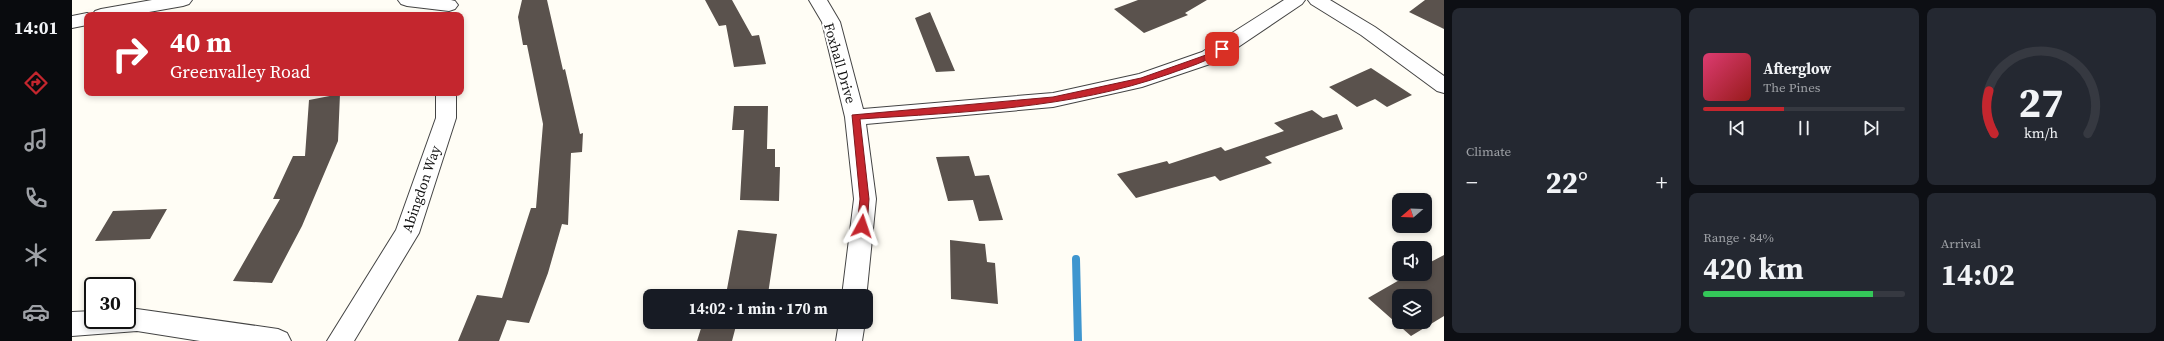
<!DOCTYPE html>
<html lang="en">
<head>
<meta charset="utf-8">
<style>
	:root { --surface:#171b24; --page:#242831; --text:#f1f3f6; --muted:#9ea1a6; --line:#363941; --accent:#c4262e }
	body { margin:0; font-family:"Source Serif 4",serif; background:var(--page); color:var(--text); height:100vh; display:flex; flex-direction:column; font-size:15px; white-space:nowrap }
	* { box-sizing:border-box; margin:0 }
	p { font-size:13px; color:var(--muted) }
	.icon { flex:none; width:22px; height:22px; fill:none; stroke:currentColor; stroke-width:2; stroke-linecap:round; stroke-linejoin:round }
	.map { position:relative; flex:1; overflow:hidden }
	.details { display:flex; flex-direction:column; gap:8px; padding:8px; background:#0d0f14; width:720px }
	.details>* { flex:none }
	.banner { position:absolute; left:12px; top:12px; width:380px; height:84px; border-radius:8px; box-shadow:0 2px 6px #0003; background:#c4262e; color:#fff; overflow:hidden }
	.needle { width:26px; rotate:251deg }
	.controls { position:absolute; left:1320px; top:193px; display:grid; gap:8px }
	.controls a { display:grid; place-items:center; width:40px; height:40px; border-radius:8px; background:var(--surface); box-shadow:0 2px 6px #0003; font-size:20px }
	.speed { position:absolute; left:12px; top:277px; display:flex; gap:8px; font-size:20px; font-weight:700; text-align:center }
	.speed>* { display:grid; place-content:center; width:52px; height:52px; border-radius:50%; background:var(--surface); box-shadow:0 2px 6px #0003; line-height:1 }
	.speed .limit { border:2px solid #111; border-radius:6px; background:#fff; color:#111 }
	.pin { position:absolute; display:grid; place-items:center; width:34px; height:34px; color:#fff; margin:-17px; border-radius:8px; box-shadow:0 2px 6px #0006 }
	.me { position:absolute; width:44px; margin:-22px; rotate:5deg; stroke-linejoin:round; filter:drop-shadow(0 0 3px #0008) }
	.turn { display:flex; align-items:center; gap:14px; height:84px; padding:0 20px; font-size:18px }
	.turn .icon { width:52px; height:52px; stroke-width:2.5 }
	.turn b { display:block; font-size:28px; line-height:34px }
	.big { font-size:30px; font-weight:700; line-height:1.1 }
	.details .widget { flex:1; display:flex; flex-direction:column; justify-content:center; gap:6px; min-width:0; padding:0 14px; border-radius:8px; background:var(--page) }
	.details .dial { align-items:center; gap:0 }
	.dial svg { height:104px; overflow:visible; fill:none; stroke:var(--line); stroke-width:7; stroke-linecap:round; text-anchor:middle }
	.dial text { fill:var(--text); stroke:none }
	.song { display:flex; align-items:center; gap:12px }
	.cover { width:48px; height:48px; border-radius:6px; background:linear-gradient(135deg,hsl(340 70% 55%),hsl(0 70% 35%)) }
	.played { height:4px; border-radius:2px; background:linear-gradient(90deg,var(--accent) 40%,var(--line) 40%) }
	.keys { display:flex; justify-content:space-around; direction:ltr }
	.heat { display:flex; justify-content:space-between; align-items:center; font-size:22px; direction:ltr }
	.charge { height:6px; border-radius:3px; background:linear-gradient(90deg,#34c759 84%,var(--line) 0) }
	.details .tiles { flex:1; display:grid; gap:8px; grid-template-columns:repeat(3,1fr) }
	.widget:first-child { grid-row:span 2 }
	.trip { position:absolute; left:571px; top:289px; width:230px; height:40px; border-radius:8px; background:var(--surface); box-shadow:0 2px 6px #0003; font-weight:700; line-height:40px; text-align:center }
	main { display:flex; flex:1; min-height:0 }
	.menu { display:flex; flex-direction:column; width:72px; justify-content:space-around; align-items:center; background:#090b0e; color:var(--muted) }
	.menu .icon { width:28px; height:28px }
	.menu .active { color:var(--accent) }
	.menu b { font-size:18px; color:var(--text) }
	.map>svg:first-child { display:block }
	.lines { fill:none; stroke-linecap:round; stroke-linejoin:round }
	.stream { stroke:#3f96cf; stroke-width:8 }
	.building { fill:#5a524d; fill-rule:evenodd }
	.minor-casing { stroke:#444; stroke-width:2 }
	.minor { fill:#fff; fill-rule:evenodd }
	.route { fill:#c4262e; stroke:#7f191e }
	.labels { text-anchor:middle; stroke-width:4; stroke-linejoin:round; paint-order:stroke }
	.street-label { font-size:14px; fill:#111; stroke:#fff }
</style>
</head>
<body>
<main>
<nav class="menu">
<b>14:01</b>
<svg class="icon active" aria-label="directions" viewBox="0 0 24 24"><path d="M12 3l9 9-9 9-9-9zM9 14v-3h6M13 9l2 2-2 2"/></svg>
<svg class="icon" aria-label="music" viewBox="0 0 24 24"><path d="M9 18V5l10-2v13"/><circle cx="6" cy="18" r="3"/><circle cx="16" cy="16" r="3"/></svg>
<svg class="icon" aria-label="phone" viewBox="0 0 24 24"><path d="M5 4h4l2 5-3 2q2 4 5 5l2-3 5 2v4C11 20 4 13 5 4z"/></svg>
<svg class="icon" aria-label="climate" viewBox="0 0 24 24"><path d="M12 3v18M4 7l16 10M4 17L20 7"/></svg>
<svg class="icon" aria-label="car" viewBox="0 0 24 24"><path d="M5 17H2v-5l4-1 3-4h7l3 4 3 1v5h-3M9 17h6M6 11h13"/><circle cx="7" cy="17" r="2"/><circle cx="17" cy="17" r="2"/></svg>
</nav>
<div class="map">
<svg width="1372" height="341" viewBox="0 0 1372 341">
	<rect width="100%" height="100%" fill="#fffdf5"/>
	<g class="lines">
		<!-- stream -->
		<path class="stream" d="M1004 259 1006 341"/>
	</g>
	<!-- building -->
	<path class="building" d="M450 0H475L491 70 493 69 508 134 511 133 510 152 499 153 496 225 490 224 476 273 457 323 435 320 427 341H386L405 295 430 298 459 208H464L471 124 455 45H451L446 17Z
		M633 0H660L680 36 687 35 694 64 662 67 654 25 647 26Z
		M1066 0H1135L1113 13 1116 15 1072 33 1042 9Z
		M1353 0H1372V29L1337 12Z
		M858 12 883 71 864 72 843 18Z
		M1299 68 1340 95 1315 107 1303 99 1285 107 1257 87Z
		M268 94 266 141 230 226 200 283 161 281 208 199H201L221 156H233L237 100Z
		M662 106H696L695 149H703V167H708L707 201 668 200 672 130H660Z
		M1240 110 1251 118 1265 114 1271 129 1193 157 1200 163 1148 181 1143 176 1064 198 1045 174 1095 161 1097 164 1149 147 1153 151 1212 131 1202 123Z
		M897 156 903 176 917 175 931 220 907 221 901 200 876 201 864 157Z
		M95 209 78 239 23 241 41 211Z
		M666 230 705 234 696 294 655 289Z
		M878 240 913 244 915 262 923 263 926 304 879 299Z
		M1372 255V316L1339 336 1296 298 1338 274H1353V265ZM1327 296H1353V322H1327Z
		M631 322H665L660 341H625Z"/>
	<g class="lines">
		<!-- minor casing -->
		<g class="minor-casing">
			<path id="minor" d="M80 0H120L117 4 111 6 60 15H15V25L0 28V16L15 13 20 15 23 11 29 9Z
				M326 0H379L383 1 386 5 383 9 377 11 335 6 329 4Z
				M737 0H755L768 22 791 109 981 93 1067 74 1130 52 1212 0H1233L1230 4 1144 62 1070 87 981 107 794 124 804 199 794 299V296H770L782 199 773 117 750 22Z
				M1236 0H1258L1303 27 1372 76V93L1365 91 1289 35 1239 4Z
				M364 93H384V118L347 233 282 341H255L324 230 364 118Z
				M55 309H65L206 329 215 333 219 341H128L65 331 0 336V312L21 311V320H55Z
				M767 322H793L790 341H764Z"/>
		</g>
		<!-- minor -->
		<use href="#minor" class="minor"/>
	</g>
	<!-- route -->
	<path class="route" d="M1150 46 1154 49 1152 50C1135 62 1116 67 1097 74 998 109 892 112 788 119L797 199 795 226 790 230 785 226 788 199 780 115 981 97 1069 78 1134 55Z"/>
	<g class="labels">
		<!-- street labels -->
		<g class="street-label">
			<text transform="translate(768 63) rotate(74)" y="5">Foxhall Drive</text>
			<text transform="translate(349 189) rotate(-71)" y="5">Abingdon Way</text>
		</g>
	</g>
</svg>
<div class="controls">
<a><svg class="needle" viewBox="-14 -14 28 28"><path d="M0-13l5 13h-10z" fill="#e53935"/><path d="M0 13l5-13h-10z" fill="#9ea1a6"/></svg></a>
<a><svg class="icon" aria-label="sound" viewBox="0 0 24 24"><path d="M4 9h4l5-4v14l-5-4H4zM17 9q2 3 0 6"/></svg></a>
<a><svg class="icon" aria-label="layers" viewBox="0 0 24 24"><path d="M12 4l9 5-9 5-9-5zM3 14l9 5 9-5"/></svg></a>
</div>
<div class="speed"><div class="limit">30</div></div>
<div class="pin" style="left:1150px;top:49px;background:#d93025"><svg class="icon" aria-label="arrive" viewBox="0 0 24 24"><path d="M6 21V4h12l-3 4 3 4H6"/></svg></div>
<svg class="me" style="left:790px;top:226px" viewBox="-20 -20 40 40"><path d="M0-17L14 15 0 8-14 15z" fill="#c4262e" stroke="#fff" stroke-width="4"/></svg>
<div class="trip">14:02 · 1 min · 170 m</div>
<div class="banner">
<div class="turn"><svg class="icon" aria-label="right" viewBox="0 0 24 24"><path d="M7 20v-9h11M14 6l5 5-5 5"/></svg><div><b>40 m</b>Greenvalley Road</div></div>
</div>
</div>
<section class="details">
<div class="tiles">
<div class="widget"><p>Climate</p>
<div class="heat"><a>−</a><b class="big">22°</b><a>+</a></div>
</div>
<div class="widget">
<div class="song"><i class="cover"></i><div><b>Afterglow</b><p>The Pines</p></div></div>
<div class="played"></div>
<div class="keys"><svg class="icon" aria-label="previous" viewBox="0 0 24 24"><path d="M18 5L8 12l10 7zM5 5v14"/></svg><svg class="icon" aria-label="pause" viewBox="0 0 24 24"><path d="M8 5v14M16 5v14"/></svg><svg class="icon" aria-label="next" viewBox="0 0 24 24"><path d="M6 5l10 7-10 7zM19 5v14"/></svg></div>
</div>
<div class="widget dial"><svg viewBox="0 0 100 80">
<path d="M14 69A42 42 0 1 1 86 69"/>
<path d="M14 69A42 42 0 0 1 10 36" stroke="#c4262e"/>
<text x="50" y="56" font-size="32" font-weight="700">27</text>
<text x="50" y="72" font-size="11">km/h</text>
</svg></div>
<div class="widget"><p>Range · 84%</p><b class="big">420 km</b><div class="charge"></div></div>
<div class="widget"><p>Arrival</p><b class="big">14:02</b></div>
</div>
</section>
</main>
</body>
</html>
